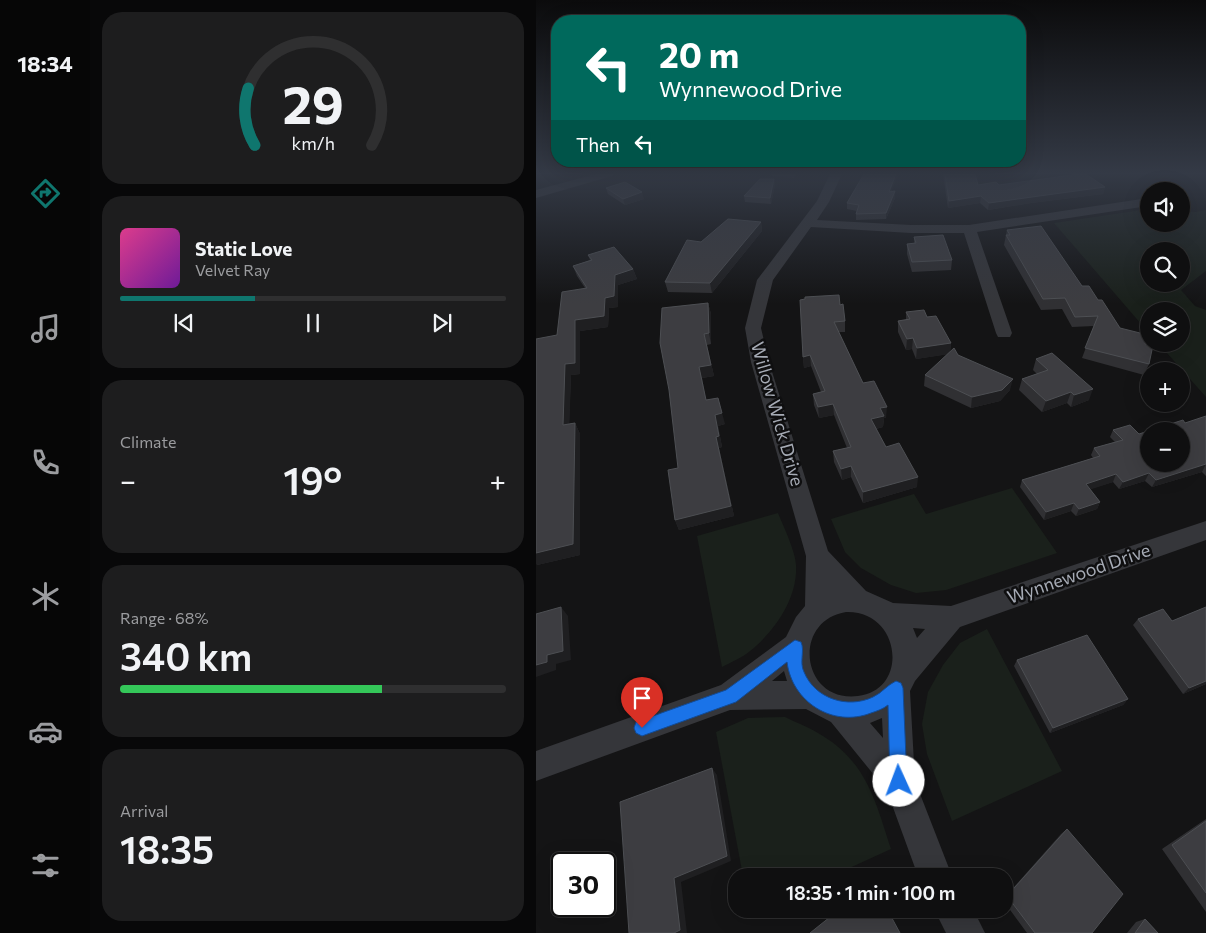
<!DOCTYPE html>
<html lang="en">
<head>
<meta charset="utf-8">
<style>
	:root { --surface:#0f0f10; --page:#1d1d1e; --text:#f1f3f6; --muted:#9b9c9f; --line:#2f2f30; --accent:#0f766e }
	body { margin:0; font-family:Commissioner,sans-serif; background:var(--page); color:var(--text); height:100vh; display:flex; flex-direction:column; font-size:19px; white-space:nowrap }
	* { box-sizing:border-box; margin:0 }
	p { font-size:16px; color:var(--muted) }
	.icon { flex:none; width:28px; height:28px; fill:none; stroke:currentColor; stroke-width:2; stroke-linecap:round; stroke-linejoin:round }
	.map { position:relative; flex:1; overflow:hidden }
	.sheet { display:flex; flex-direction:column; gap:12px; padding:12px; background:#080809; width:446px }
	.sheet>* { flex:none }
	.guide { position:absolute; left:15px; top:15px; width:475px; height:152px; border-radius:20px; box-shadow:0 5px 20px #0002,0 0 0 1px var(--line); background:#00695c; color:#fff; overflow:hidden }
	.buttons { position:absolute; left:604px; top:182px; display:grid; gap:10px }
	.buttons a { display:grid; place-items:center; width:50px; height:50px; border-radius:50%; background:var(--surface); box-shadow:0 5px 20px #0002,0 0 0 1px var(--line); font-size:25px }
	.speed { position:absolute; left:15px; top:852px; display:flex; gap:10px; font-size:25px; font-weight:700; text-align:center }
	.speed>* { display:grid; place-content:center; width:65px; height:65px; border-radius:50%; background:var(--surface); box-shadow:0 5px 20px #0002,0 0 0 1px var(--line); line-height:1 }
	.speed .limit { border:2px solid #111; border-radius:8px; background:#fff; color:#111 }
	.pin { position:absolute; display:grid; place-items:center; width:42px; height:42px; color:#fff; margin:-51px -21px; border-radius:50% 50% 50% 0; rotate:-45deg; box-shadow:0 0 5px #0007 }
	.pin .icon { rotate:45deg }
	.me { position:absolute; width:55px; margin:-28px; rotate:358deg; stroke-linejoin:round; filter:drop-shadow(0 0 4px #0008) }
	.turn { display:flex; align-items:center; gap:18px; height:105px; padding:0 25px; font-size:22px }
	.turn .icon { width:65px; height:65px; stroke-width:2.5 }
	.turn b { display:block; font-size:35px; line-height:42px }
	.then { display:flex; align-items:center; height:48px; padding:0 25px; background:#0003; gap:10px; font-size:19px }
	.big { font-size:38px; font-weight:600; line-height:1.1 }
	.sheet .card { flex:1; display:flex; flex-direction:column; justify-content:center; gap:8px; min-width:0; padding:0 18px; border-radius:20px; background:var(--page) }
	.sheet .dial { align-items:center; gap:0 }
	.dial svg { height:130px; overflow:visible; fill:none; stroke:var(--line); stroke-width:7; stroke-linecap:round; text-anchor:middle }
	.dial text { fill:var(--text); stroke:none }
	.song { display:flex; align-items:center; gap:15px }
	.cover { width:60px; height:60px; border-radius:8px; background:linear-gradient(135deg,hsl(330 70% 55%),hsl(280 70% 35%)) }
	.played { height:5px; border-radius:2px; background:linear-gradient(90deg,var(--accent) 35%,var(--line) 35%) }
	.keys { display:flex; justify-content:space-around; direction:ltr }
	.heat { display:flex; justify-content:space-between; align-items:center; font-size:28px; direction:ltr }
	.charge { height:8px; border-radius:4px; background:linear-gradient(90deg,#34c759 68%,var(--line) 0) }
	.trip { position:absolute; left:192px; top:868px; width:285px; height:50px; border-radius:20px; background:var(--surface); box-shadow:0 5px 20px #0002,0 0 0 1px var(--line); font-weight:600; line-height:50px; text-align:center }
	main { display:flex; flex:1; min-height:0 }
	.menu { display:flex; flex-direction:column; width:90px; justify-content:space-around; align-items:center; background:#060606; color:var(--muted) }
	.menu .icon { width:35px; height:35px }
	.menu .active { color:var(--accent) }
	.menu b { font-size:22px; color:var(--text) }
	.map>svg:first-child { display:block }
	.green { fill:#1a201b; fill-rule:evenodd }
	.lines { fill:none; stroke-linecap:round; stroke-linejoin:round }
	.minor { fill:#35363a; fill-rule:evenodd }
	.wall { fill:#303033 }
	.shaded-wall { fill:#1f1f21 }
	.building { fill:#3d3d41; stroke:#4d4f53; fill-rule:evenodd }
	.route { fill:#1a73e8; stroke:#114b97 }
	.labels { text-anchor:middle; stroke-width:5; stroke-linejoin:round; paint-order:stroke }
	.street-label { font-size:18px; fill:#a6abb5; stroke:#0f0f10 }
</style>
</head>
<body>
<main>
<nav class="menu">
<b>18:34</b>
<svg class="icon active" aria-label="directions" viewBox="0 0 24 24"><path d="M12 3l9 9-9 9-9-9zM9 14v-3h6M13 9l2 2-2 2"/></svg>
<svg class="icon" aria-label="music" viewBox="0 0 24 24"><path d="M9 18V5l10-2v13"/><circle cx="6" cy="18" r="3"/><circle cx="16" cy="16" r="3"/></svg>
<svg class="icon" aria-label="phone" viewBox="0 0 24 24"><path d="M5 4h4l2 5-3 2q2 4 5 5l2-3 5 2v4C11 20 4 13 5 4z"/></svg>
<svg class="icon" aria-label="climate" viewBox="0 0 24 24"><path d="M12 3v18M4 7l16 10M4 17L20 7"/></svg>
<svg class="icon" aria-label="car" viewBox="0 0 24 24"><path d="M5 17H2v-5l4-1 3-4h7l3 4 3 1v5h-3M9 17h6M6 11h13"/><circle cx="7" cy="17" r="2"/><circle cx="17" cy="17" r="2"/></svg>
<svg class="icon" aria-label="filters" viewBox="0 0 24 24"><path d="M4 7h16M4 17h16"/><circle cx="9" cy="7" r="2"/><circle cx="15" cy="17" r="2"/></svg>
</nav>
<section class="sheet">
<div class="card dial"><svg viewBox="0 0 100 80">
<path d="M14 69A42 42 0 1 1 86 69"/>
<path d="M14 69A42 42 0 0 1 10 34" stroke="#0f766e"/>
<text x="50" y="56" font-size="32" font-weight="700">29</text>
<text x="50" y="72" font-size="11">km/h</text>
</svg></div>
<div class="card">
<div class="song"><i class="cover"></i><div><b>Static Love</b><p>Velvet Ray</p></div></div>
<div class="played"></div>
<div class="keys"><svg class="icon" aria-label="previous" viewBox="0 0 24 24"><path d="M18 5L8 12l10 7zM5 5v14"/></svg><svg class="icon" aria-label="pause" viewBox="0 0 24 24"><path d="M8 5v14M16 5v14"/></svg><svg class="icon" aria-label="next" viewBox="0 0 24 24"><path d="M6 5l10 7-10 7zM19 5v14"/></svg></div>
</div>
<div class="card"><p>Climate</p>
<div class="heat"><a>−</a><b class="big">19°</b><a>+</a></div>
</div>
<div class="card"><p>Range · 68%</p><b class="big">340 km</b><div class="charge"></div></div>
<div class="card"><p>Arrival</p><b class="big">18:35</b></div>
</section>
<div class="map">
<svg width="670" height="933" viewBox="0 0 670 933">
	<rect width="100%" height="100%" fill="#141415"/>
	<!-- green -->
	<path class="green" d="M612 209V224H645V211L660 212 670 210V271L645 290 659 306 670 310V397L623 344H645V311H612V332L518 223ZM612 251H645V284H612Z
		M476 488 521 553 410 590 380 593 355 585 325 568 309 552 295 519 378 494 390 514Z
		M242 513C248 528 259 550 260 565 262 598 239 631 214 651 206 658 195 662 186 667L161 536Z
		M451 629 526 771 416 821 391 754 386 724 392 692 407 665 424 643Z
		M249 717C261 723 275 728 287 736 331 763 340 803 355 849L296 876H207L180 732 212 718Z"/>
	<g class="lines">
		<!-- minor -->
		<path class="minor" d="M60 174H78L76 176 0 198V190Z
			M294 174H306L293 202 281 220 375 225H433L612 198V206L441 232 476 333 474 337H462L460 333 428 233H375L275 227 237 280 225 328 233 362 292 551 330 591 357 603 415 606 670 521V540L424 627 379 681 374 691 379 781 416 876H382L351 791 295 722 270 709 194 710 0 781V751L185 685 250 637 260 617 269 606 270 556 215 362 209 328 221 280 281 201ZM310 612C365 610 374 690 322 696 265 703 255 621 310 612ZM377 628 389 629 381 638ZM248 671 251 681H236ZM346 718 347 738 334 723Z
			M398 909H437L449 933H410Z"/>
	</g>
	<!-- wall -->
	<path class="wall" d="M235 174H261L258 178 236 176Z
		M362 174 355 192 359 191V198L350 219 320 220V214L321 211 311 209V203Z
		M407 174H439L442 185 569 187 567 194 495 203 452 210 444 203 412 208Z
		M238 179 239 185 235 204 209 202 208 196Z
		M70 188 108 199 89 205 72 194Z
		M225 222 226 231 176 293 132 292 129 282 165 242Z
		M471 230 546 286 562 300 584 328 609 344 613 364 608 375 546 358 558 326 536 327 526 309 505 310 468 245Z
		M378 237 416 260 415 270 376 272 371 254V244L378 243Z
		M52 255 97 269 101 279 82 285V307L73 308 72 327 44 331V374L35 375 33 424 39 423 44 434V555L1 565 21 335 49 288 41 276 37 266 54 260Z
		M172 303 175 314V344L171 345 178 376 166 378 170 400 189 424 182 426 186 447 183 448 198 516 143 530 139 520 142 468Z
		M304 305 309 321V332H303L327 383 350 418H348L347 427 340 429 350 447 381 487 327 503 315 477 306 480 298 462 297 451 311 448 298 415 283 418 278 405 277 394 285 392 275 366 268 368 267 357Z
		M370 312 391 317 415 343 414 352 422 355 474 390 464 401 435 408 388 386 389 375 412 354 380 359 376 349 370 350 362 332V321L370 320Z
		M500 359 553 400 535 407 531 403 506 412 483 390 486 379 501 374 497 370Z
		M670 416V476L666 472 616 487 609 481 583 489 577 482 554 489 564 502 561 509 540 516 535 511 508 520 484 487 486 480 557 458 555 455 558 448 579 442 574 437 577 430 603 434 649 423Z
		M670 607V684L647 694 597 625 602 619 636 621Z
		M481 660 592 699 587 705 514 733 478 666Z
		M670 819V912L626 849Z
		M531 829 556 933H491L469 903V897L525 834Z
		M609 919 622 933H591L600 922Z"/>
	<!-- shaded-wall -->
	<path class="shaded-wall" d="M360 174H362L353 198V192Z
		M238 179 239 185 235 204 234 198Z
		M569 187 567 194 495 203 452 210 453 203 496 197Z
		M359 191V198L350 219V213Z
		M106 192 108 199 89 205 87 199Z
		M445 196 444 203 412 208 413 201Z
		M225 222 226 231 176 293 174 283Z
		M97 269 101 279 82 285V307L73 308 72 327 44 331V374L35 375 33 436 27 425 29 364 39 320 79 275Z
		M172 303 175 314V344L173 333Z
		M168 334 178 376 166 378 173 411 163 367Z
		M377 338 376 349 370 350 371 339Z
		M415 343 414 354 380 359 381 348Z
		M274 355 275 366 268 368 267 357Z
		M477 379 474 390 464 401 435 408 436 397Z
		M557 389 553 400 535 407 538 395Z
		M535 392 531 403 506 412 510 401Z
		M182 398 189 424 182 426 186 447 183 448 198 516 143 530 139 520 180 437 179 415Z
		M297 404 298 415 283 418 282 407Z
		M351 407 350 418H348L347 427 335 430V419L344 408Z
		M39 423 44 434V555L1 565 0 564V552Z
		M670 464 666 472 616 487 620 480Z
		M315 466V477L306 480 305 469Z
		M613 473 609 481 583 489 587 482Z
		M580 474 577 482 547 492 550 484Z
		M382 477 381 487 327 503V492Z
		M564 502 561 509 540 516 543 509Z
		M538 503 535 511 508 520 510 512Z
		M25 607 32 616 35 660 20 664V670L0 677V665L11 655Z
		M670 681V684L647 694 653 688Z
		M592 699 587 705 514 733 517 728Z
		M176 768 181 775 195 861 145 882 151 933H138V878Z"/>
	<!-- building -->
	<path class="building" d="M328 174H360L353 192 359 191 350 213 320 214 323 205 311 203Z
		M409 174H439L442 185 460 182 463 185 543 174H550L569 187 496 197 453 203 445 196 413 201Z
		M224 179H238L234 198 208 196Z
		M89 182 106 192 87 199 70 188Z
		M192 219 225 222 174 283 129 282 151 240 165 242Z
		M505 226 546 286H553L562 300H566L584 328 612 335 609 344 617 345 613 364 549 348 562 316 539 317 529 298 507 299 470 235H474L471 230Z
		M407 235 416 260 376 262 371 244 380 243 378 237Z
		M78 247 97 269 79 275 78 296 69 298 68 316 39 320V363L29 364 27 425 39 423 37 544 0 553V339L21 335 26 292 51 288 37 266 56 260 52 255Z
		M303 295 304 305 307 304 309 321 298 322 327 383 338 381 351 407 344 408 348 416 335 419 350 447 363 443 382 477 327 492 315 466 305 469 297 451 315 447 297 404 282 407 277 394 289 391 274 355 267 357 264 300 269 299V297Z
		M172 303 173 333 168 334 175 365 163 367 170 400 182 398 186 413 179 415 183 436 180 437 195 506 139 520 132 470 142 468 133 390 124 343 126 308Z
		M388 310 391 317 400 316 415 343 381 348 377 338 371 339 362 321 374 319 370 312Z
		M418 348 422 355 477 379 466 390 436 397 389 375Z
		M516 353 557 389 538 395 535 392 510 401 486 379 512 370 500 359Z
		M670 416V464L620 480 613 473 587 482 580 474 550 484 564 502 543 509 538 503 510 512 486 480 564 456 558 448 587 440 577 430 594 425 603 434 647 420 649 423ZM612 431H645V464H612Z
		M25 607 27 651 11 655V662L0 665V614Z
		M670 607V681L653 688 602 619 627 609 636 621Z
		M551 635 592 699 517 728 481 660Z
		M176 768 191 856 138 878 144 930 138 933H93L84 802Z
		M670 821V893L636 845Z
		M531 829 587 894 556 933H499L471 896Z
		M304 909H351L364 933H274Z
		M609 919 622 933H599Z"/>
	<!-- sky -->
	<linearGradient id="sky" x2="0" y2="1"><stop stop-color="#0b0b0c"/><stop offset="0.57" stop-color="#343a46"/><stop offset="1" stop-color="#343a46" stop-opacity="0"/></linearGradient>
	<rect width="670" height="304" fill="url(#sky)"/>
	<!-- route -->
	<path class="route" d="M259 640 265 642C269 651 263 662 268 672 279 699 312 709 337 697 346 693 351 685 360 681L365 683 367 688 371 781 369 787 363 790 357 787 354 781 352 705C347 709 341 711 335 713 297 728 256 702 251 662L200 702 106 736 100 733 98 728 100 722 190 690Z"/>
	<g class="labels">
		<!-- street labels -->
		<g class="street-label">
			<text transform="translate(241 414) rotate(74)" y="6">Willow Wick Drive</text>
			<text transform="translate(543 574) rotate(-19)" y="6">Wynnewood Drive</text>
		</g>
	</g>
</svg>
<div class="buttons">
<a><svg class="icon" aria-label="sound" viewBox="0 0 24 24"><path d="M4 9h4l5-4v14l-5-4H4zM17 9q2 3 0 6"/></svg></a>
<a><svg class="icon" aria-label="search" viewBox="0 0 24 24"><circle cx="10" cy="10" r="6"/><path d="M15 15l6 6"/></svg></a>
<a><svg class="icon" aria-label="layers" viewBox="0 0 24 24"><path d="M12 4l9 5-9 5-9-5zM3 14l9 5 9-5"/></svg></a>
<a>+</a>
<a>−</a>
</div>
<div class="speed"><div class="limit">30</div></div>
<div class="pin" style="left:106px;top:728px;background:#d93025"><svg class="icon" aria-label="arrive" viewBox="0 0 24 24"><path d="M6 21V4h12l-3 4 3 4H6"/></svg></div>
<svg class="me" style="left:363px;top:781px" viewBox="-20 -20 40 40"><circle r="19" fill="#fff"/><path d="M0-13L10 11 0 6-10 11z" fill="#1a73e8"/></svg>
<div class="trip">18:35 · 1 min · 100 m</div>
<div class="guide">
<div class="turn"><svg class="icon" aria-label="left" viewBox="0 0 24 24"><path d="M17 20v-9H6M10 6l-5 5 5 5"/></svg><div><b>20 m</b>Wynnewood Drive</div></div>
<div class="then">Then<svg class="icon" aria-label="left" viewBox="0 0 24 24"><path d="M17 20v-9H6M10 6l-5 5 5 5"/></svg></div>
</div>
</div>
</main>
</body>
</html>
